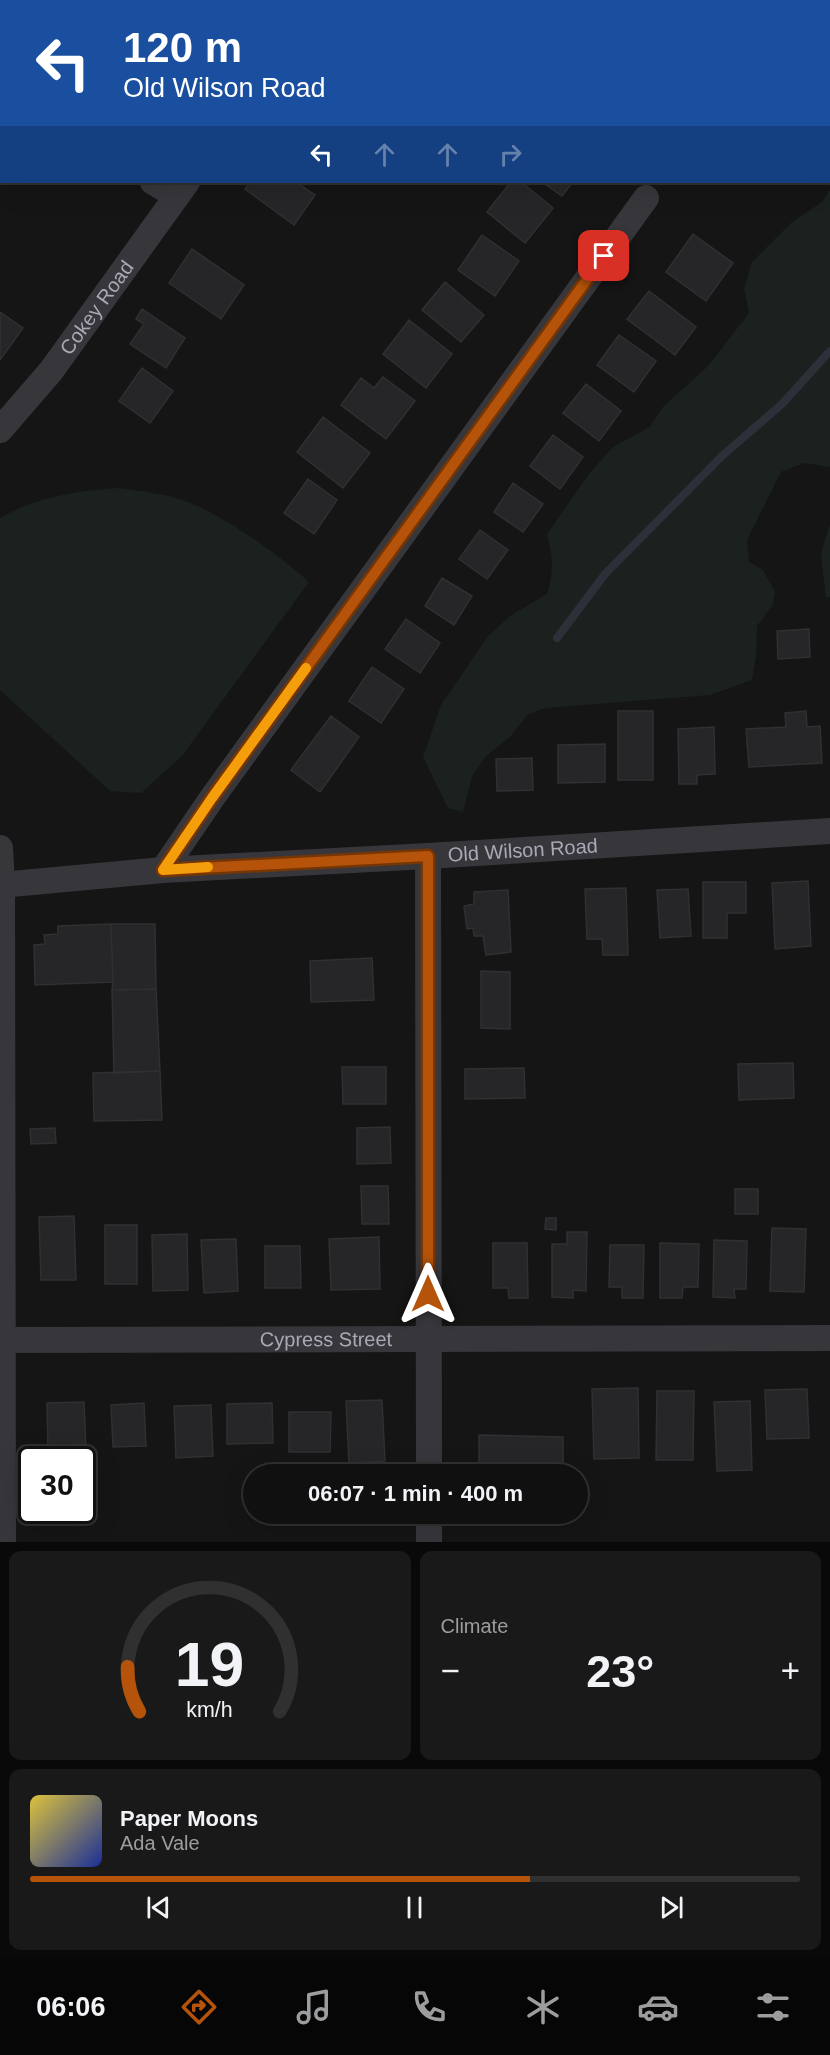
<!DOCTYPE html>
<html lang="en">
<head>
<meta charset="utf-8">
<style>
	:root { --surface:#101010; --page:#191919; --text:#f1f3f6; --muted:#9c9d9f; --line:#303030; --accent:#b45309 }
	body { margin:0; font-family:Helvetica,sans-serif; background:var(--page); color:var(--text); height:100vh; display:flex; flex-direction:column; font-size:22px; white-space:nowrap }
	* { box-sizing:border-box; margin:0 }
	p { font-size:20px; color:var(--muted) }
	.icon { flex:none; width:33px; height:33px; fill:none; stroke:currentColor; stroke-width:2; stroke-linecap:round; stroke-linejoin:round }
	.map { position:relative; height:1542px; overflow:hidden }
	.drawer { display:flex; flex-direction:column; gap:9px; padding:9px; background:#090909; flex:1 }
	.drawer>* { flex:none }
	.hud { position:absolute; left:0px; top:0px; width:831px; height:183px; box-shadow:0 6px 24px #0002,0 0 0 2px var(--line); background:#1a4fa0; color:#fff; overflow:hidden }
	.speed { position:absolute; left:18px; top:1446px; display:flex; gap:12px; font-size:30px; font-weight:700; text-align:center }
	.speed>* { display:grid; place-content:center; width:78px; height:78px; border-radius:50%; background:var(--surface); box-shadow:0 6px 24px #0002,0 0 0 2px var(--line); line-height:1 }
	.speed .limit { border:3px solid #111; border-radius:9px; background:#fff; color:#111 }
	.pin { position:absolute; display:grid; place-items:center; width:51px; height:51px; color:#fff; margin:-26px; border-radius:12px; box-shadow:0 3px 9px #0006 }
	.me { position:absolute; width:66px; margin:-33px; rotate:0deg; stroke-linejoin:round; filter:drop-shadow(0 0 4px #0008) }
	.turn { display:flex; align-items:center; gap:21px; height:126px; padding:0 24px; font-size:27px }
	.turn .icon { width:78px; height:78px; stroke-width:2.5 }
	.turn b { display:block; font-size:42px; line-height:51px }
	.lanes { display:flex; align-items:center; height:57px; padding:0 24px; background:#0003; justify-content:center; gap:30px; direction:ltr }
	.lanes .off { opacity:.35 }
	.big { font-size:45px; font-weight:600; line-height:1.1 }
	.drawer .tile { flex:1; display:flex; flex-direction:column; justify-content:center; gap:9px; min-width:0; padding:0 21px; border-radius:12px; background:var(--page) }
	.drawer .dial { align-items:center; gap:0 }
	.dial svg { height:156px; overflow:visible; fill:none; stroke:var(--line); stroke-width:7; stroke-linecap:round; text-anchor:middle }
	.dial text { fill:var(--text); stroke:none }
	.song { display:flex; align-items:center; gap:18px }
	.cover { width:72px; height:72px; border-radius:9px; background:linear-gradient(135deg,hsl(50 70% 55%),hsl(230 70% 35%)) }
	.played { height:6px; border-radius:3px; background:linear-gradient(90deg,var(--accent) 65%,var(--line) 65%) }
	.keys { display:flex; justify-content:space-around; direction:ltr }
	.heat { display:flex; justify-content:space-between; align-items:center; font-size:33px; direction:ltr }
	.drawer .tiles { flex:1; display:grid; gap:9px; grid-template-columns:1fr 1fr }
	.tile:last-child { grid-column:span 2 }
	.trip { position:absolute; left:243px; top:1464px; width:345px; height:60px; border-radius:30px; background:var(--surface); box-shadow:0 6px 24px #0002,0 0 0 2px var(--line); font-weight:600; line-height:60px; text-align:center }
	.tabs { display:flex; height:96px; justify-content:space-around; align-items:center; background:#060606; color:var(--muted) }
	.tabs .icon { width:42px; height:42px }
	.tabs .current { color:var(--accent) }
	.tabs b { font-size:27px; color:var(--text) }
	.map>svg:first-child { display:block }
	.green { fill:#1b211e }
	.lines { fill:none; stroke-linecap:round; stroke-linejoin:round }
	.stream { stroke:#2c3039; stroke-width:8 }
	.building { fill:#262527; stroke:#302f32; stroke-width:1.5 }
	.minor { stroke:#37363b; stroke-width:26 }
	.route-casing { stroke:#753606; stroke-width:15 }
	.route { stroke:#b45309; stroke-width:10 }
	.slow { stroke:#f59e0b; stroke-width:10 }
	.labels { text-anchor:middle; stroke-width:6; stroke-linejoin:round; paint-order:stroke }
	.street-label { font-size:20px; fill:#a8a9b5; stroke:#101011 }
</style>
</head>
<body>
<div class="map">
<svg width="830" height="1542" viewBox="0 0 830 1542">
	<rect width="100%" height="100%" fill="#151516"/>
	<!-- green -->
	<path class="green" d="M639 0H830V166V2Z
		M830 190V467L804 463 781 472 747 540 749 562 763 570 775 592 773 604 757 626 756 656 752 680 710 695 545 708 527 715 511 736 485 757 472 776 463 812 448 808 423 757 441 705 488 636 510 616 547 594C554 573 553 555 547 534L588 475 613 447 650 427 662 408 709 365 749 313 744 289 752 262 791 223 822 202Z
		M117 488C140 491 163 493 185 501 227 517 276 553 309 582L182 756 141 793 110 791 0 690V518C36 497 76 491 117 488Z
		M830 524V597L826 598 821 553Z"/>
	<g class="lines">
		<!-- stream -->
		<path class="stream" d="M557 638 605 574 722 456 782 404 830 351"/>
	</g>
	<!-- building -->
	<path class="building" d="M250 182H296L315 195 294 225 245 189Z
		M511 182H521L553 208 525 243 487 212Z
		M542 182H573L562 196Z
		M693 234 733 263 706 301 666 272Z
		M482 235 519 261 495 296 458 270Z
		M192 249 244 285 221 319 169 283Z
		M445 282 484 315 461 342 422 310Z
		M649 291 696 327 675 355 627 319Z
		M142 309 185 338 166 368 130 344 144 324 136 319Z
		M0 312 23 328 0 360Z
		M409 320 452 354 426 388 383 354Z
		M619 335 656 361 634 392 597 365Z
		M142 368 173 391 150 423 119 401Z
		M383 377 415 401 386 439 341 405 361 378 374 388Z
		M586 384 621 411 599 441 563 413Z
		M323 417 370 453 343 488 297 452Z
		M553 435 583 457 560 489 530 466Z
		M308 479 337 500 314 534 284 513Z
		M513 483 543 504 523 532 494 512Z
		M480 530 508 550 487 579 459 559Z
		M442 578 472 596 454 625 425 606Z
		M406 619 440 643 420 673 385 649Z
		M809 629 810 657 778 659 777 631Z
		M372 667 404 689 381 723 349 701Z
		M618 711H653V780H618Z
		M806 711 807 727 820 726 822 763 749 767 746 729 786 727 785 713Z
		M331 716 359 737 320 792 291 770Z
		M714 727 715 774 697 775V784H679L678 729Z
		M605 744V782L558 783V745Z
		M532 758 533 790 497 791 496 759Z
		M808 881 811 946 775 949 772 883Z
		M703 882H746V913H727V938H703Z
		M626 888 628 955H603L602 939H587L585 889Z
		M688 889 691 936 660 938 657 890Z
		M508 890 511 952 486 955 483 936H474L473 928 467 929 464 906 474 904V892Z
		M111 924H155L156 989 112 990 113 982Z
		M111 924 113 982 35 985 34 945 45 944 44 935 58 934V926Z
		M372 958 374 1000 311 1002 310 961Z
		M481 971 510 972V1029L481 1028Z
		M156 989 160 1071 114 1073 112 990Z
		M793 1063 794 1098 739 1100 738 1064Z
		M342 1067H386V1104H343Z
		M524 1068 525 1098 465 1099V1069Z
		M160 1071 162 1120 94 1121 93 1073Z
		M390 1127 391 1163 357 1164V1128Z
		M55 1128 56 1143 31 1144 30 1129Z
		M361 1186H388L389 1224H362Z
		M735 1189H758V1214H735Z
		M74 1216 76 1280H41L39 1217Z
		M546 1218H556V1230L545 1229Z
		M105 1225H137V1284H105Z
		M772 1228 806 1229 804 1292 770 1291Z
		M567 1232H587L586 1291 573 1290V1298L552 1297V1244H567Z
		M187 1234 188 1290 153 1291 152 1235Z
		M379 1237 380 1289 331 1290 329 1239Z
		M236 1239 238 1291 204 1293 201 1240Z
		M714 1240 747 1241 746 1289H734L735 1298 713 1297Z
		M493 1243H527L528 1298H509L508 1288H493Z
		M660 1243 699 1244 698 1287H683L682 1298H660Z
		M610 1245H644L643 1298H622V1287H609Z
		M265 1246H300L301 1288H265Z
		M638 1388 639 1458 594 1459 592 1389Z
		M807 1389 809 1438 767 1439 765 1390Z
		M657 1391H694L693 1460H656Z
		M382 1400 385 1461 349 1463 346 1401Z
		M750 1401 752 1470 717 1471 714 1402Z
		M84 1402 86 1451 48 1452 47 1403Z
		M144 1403 146 1446 113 1447 111 1405Z
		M272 1403 273 1443 227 1444V1404Z
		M211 1405 213 1456 176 1458 174 1406Z
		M289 1412H331L330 1452H289Z
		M479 1435 563 1437V1474H479Z"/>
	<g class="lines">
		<!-- minor -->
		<g class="minor">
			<path d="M59 0V2"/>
			<path d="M314 2 316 0"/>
			<path d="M0 133H2"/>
			<path d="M153 182 177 196"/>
			<path id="s1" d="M0 430 51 371 187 182"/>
			<path d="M0 848 2 884 3 1542"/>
			<path d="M428 856 429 1474"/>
			<path d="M163 870 212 798 646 198"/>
			<path id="s2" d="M0 885 163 870 428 856 830 831"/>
			<path id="s3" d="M0 1340 830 1338"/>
			<path d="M429 1514V1542"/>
		</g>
	</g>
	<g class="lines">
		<!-- route casing -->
		<g class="route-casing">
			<path id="route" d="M428 1294V856L163 870 212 798 604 256"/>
		</g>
		<!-- route -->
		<use href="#route" class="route"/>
		<!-- slow -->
		<path class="slow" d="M208 867 163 870 212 798 306 668"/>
	</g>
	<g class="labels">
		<!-- street labels -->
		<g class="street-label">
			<text dy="7" stroke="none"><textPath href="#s1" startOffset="156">Cokey Road</textPath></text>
			<text dy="7" stroke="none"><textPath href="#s2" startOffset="524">Old Wilson Road</textPath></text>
			<text dy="7" stroke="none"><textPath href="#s3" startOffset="326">Cypress Street</textPath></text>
		</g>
	</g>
</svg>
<div class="speed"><div class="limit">30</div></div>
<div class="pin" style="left:604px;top:256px;background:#d93025"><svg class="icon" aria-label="arrive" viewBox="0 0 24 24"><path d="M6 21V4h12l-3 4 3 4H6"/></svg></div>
<svg class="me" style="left:428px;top:1294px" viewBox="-20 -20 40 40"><path d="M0-17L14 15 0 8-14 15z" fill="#b45309" stroke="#fff" stroke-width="4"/></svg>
<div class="trip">06:07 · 1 min · 400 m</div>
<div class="hud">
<div class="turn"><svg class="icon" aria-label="left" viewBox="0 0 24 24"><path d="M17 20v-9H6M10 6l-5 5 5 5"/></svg><div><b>120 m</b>Old Wilson Road</div></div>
<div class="lanes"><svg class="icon" aria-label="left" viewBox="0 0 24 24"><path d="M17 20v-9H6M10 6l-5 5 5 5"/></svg><svg class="icon off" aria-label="ahead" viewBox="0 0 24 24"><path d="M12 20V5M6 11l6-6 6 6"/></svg><svg class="icon off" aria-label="ahead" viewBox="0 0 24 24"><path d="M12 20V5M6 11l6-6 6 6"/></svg><svg class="icon off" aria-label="right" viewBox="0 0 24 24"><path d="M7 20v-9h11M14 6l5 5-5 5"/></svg></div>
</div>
</div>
<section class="drawer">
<div class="tiles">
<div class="tile dial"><svg viewBox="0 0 100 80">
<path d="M14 69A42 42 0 1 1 86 69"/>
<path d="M14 69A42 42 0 0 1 8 46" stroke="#b45309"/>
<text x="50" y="56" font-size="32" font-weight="700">19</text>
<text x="50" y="72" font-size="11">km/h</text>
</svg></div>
<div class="tile"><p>Climate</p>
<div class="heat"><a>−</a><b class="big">23°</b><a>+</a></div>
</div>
<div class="tile">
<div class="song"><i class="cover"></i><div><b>Paper Moons</b><p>Ada Vale</p></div></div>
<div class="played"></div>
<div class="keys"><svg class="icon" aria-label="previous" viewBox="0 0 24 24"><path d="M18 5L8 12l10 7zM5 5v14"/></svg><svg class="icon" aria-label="pause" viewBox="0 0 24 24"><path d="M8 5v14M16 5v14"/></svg><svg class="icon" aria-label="next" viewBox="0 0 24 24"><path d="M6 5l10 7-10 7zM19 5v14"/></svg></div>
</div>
</div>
</section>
<nav class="tabs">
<b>06:06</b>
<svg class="icon current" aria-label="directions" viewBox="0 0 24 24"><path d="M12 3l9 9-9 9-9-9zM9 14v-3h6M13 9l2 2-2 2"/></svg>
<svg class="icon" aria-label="music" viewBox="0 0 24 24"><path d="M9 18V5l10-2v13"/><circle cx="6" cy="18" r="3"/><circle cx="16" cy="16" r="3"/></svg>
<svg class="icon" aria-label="phone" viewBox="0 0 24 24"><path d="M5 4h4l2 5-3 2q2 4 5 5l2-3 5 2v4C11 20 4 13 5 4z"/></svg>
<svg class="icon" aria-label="climate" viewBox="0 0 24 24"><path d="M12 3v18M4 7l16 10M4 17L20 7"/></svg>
<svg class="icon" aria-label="car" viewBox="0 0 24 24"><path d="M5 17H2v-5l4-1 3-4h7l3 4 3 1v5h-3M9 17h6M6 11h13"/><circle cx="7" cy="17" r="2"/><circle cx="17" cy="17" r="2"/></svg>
<svg class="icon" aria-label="filters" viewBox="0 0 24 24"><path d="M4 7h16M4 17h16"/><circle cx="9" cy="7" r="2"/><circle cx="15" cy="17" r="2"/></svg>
</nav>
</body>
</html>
